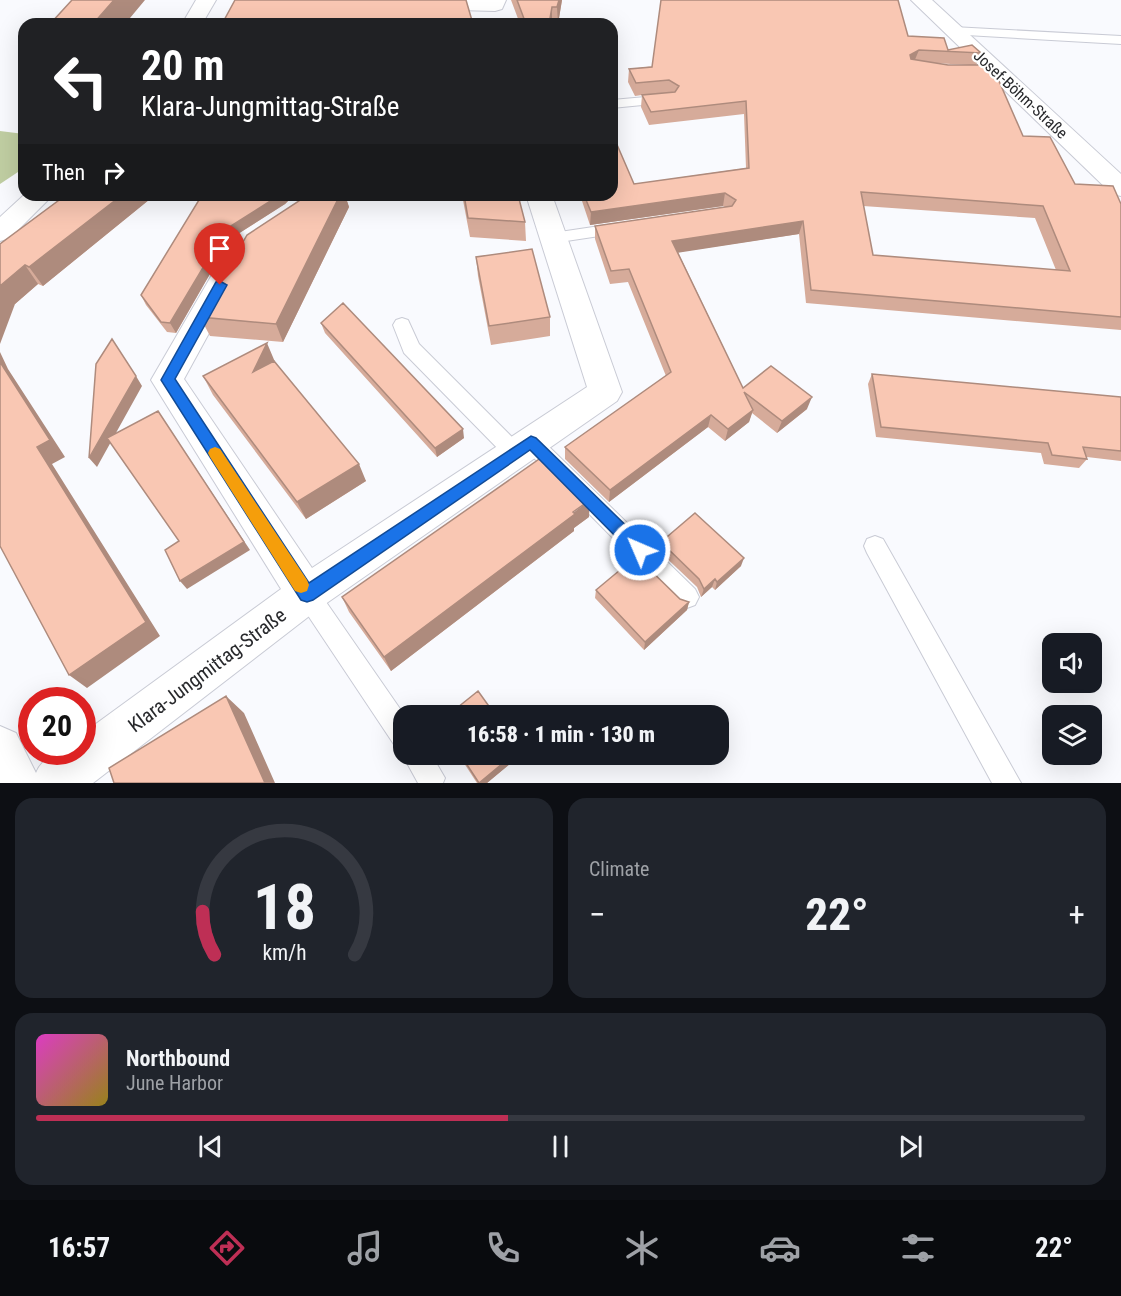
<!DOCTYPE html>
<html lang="en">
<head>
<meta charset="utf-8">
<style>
	:root { --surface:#171b24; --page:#20242c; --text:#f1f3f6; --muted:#9ea1a6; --line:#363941; --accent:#be2f55 }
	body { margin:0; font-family:"Roboto Condensed",sans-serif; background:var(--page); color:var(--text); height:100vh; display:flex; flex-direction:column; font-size:22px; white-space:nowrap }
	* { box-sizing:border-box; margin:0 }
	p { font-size:20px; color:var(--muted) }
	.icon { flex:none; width:33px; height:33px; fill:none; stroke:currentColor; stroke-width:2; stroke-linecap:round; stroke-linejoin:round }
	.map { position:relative; height:783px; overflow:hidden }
	.side { display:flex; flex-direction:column; gap:15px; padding:15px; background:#0d0f14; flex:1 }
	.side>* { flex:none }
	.banner { position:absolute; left:18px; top:18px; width:600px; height:183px; border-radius:18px; box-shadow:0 6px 24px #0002; background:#202124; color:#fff; overflow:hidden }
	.fabs { position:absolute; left:1042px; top:633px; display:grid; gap:12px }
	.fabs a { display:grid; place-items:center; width:60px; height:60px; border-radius:12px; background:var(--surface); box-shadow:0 6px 24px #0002; font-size:30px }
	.speed { position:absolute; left:18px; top:687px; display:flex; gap:12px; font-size:30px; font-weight:700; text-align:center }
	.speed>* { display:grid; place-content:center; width:78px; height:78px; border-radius:50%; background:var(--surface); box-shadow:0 6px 24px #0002; line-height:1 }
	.speed .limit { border:9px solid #d22; background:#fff; color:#111 }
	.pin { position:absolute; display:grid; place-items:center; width:51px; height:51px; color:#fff; margin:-62px -26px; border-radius:50% 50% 50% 0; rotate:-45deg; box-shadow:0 0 6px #0007 }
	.pin .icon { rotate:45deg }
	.me { position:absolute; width:66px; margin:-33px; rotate:315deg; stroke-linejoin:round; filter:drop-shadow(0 0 4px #0008) }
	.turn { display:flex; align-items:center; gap:21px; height:126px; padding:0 24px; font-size:27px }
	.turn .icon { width:78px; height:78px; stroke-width:2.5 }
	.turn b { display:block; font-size:42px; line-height:51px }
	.then { display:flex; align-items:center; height:57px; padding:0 24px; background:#0003; gap:12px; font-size:22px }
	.big { font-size:45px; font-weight:800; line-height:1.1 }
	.side .tile { flex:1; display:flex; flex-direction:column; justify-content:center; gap:9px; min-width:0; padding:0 21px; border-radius:18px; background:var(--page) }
	.side .dial { align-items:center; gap:0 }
	.dial svg { height:156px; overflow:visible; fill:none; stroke:var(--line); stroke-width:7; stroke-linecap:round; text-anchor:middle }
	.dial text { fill:var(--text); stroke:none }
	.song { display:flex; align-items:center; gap:18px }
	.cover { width:72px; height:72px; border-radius:9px; background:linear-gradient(135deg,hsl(310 70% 55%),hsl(50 70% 35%)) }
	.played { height:6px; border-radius:3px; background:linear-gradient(90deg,var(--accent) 45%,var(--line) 45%) }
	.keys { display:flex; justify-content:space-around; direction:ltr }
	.heat { display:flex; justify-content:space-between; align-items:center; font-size:33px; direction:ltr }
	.side .tiles { flex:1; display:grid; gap:15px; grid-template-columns:1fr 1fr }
	.tile:last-child { grid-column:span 2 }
	.trip { position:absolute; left:393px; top:705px; width:336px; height:60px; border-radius:18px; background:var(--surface); box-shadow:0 6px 24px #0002; font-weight:800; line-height:60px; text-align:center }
	.menu { display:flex; height:96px; justify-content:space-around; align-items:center; background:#090b0e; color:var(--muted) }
	.menu .icon { width:42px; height:42px }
	.menu .current { color:var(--accent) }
	.menu b { font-size:27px; color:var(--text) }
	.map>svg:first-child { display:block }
	.green { fill:#c0cea2 }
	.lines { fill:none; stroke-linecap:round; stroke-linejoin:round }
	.lane-casing { stroke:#c9cbd5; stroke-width:2 }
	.street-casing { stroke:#c9cbd5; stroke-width:2 }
	.lane { fill:#fff; fill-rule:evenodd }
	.street { fill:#fff; fill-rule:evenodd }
	.wall { fill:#d6ab9a; fill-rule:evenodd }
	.shaded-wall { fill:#ae8b7d }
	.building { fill:#f9c7b3; stroke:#ae8b7d; stroke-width:1.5; fill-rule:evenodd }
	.route { fill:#1a73e8; stroke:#114b97; stroke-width:1.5 }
	.slow { fill:#f59e0b }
	.labels { text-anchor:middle; stroke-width:4.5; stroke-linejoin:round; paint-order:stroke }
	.far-street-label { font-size:16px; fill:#28292c; stroke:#fff }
	.street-label { font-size:20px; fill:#28292c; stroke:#fff }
</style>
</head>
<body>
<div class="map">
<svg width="1121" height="783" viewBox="0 0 1121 783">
	<rect width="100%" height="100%" fill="#f9fafe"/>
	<!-- green -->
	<path class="green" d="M0 131 24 134V168L0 184Z"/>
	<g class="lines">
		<!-- lane casing -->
		<g class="lane-casing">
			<path id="lane" d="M953 27 1121 36V44L949 34 947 31Z
				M668 95 675 99 673 102 612 108V100Z
				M620 223 626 224 628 228 626 232 553 243 547 242 545 238 547 234 553 233Z
				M402 318 408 320 419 344 522 447 525 453 522 459 515 462 508 459 404 353 393 325 396 320Z
				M531 434 538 436 695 589 699 597 695 605 687 608 679 605 524 448 521 442 524 436Z
				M875 536 883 539 1021 783H992L867 553 864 546 867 539Z
				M307 583 315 586 405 716 404 754H431L445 778 443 783H418L402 754 403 750 395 746 299 602 295 594 299 586Z"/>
		</g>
		<!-- street casing -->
		<g class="street-casing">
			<path id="street" d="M196 0H216L202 24H182Z
				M414 0H506L502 9 495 11 422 9 415 7 412 3Z
				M911 0H932L1121 174V196L1112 194Z
				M24 195H53L10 238 0 241V217Z
				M526 195H552L622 392 617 401 321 607 93 783H0V726L16 733 36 773C44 753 64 752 82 752V734L281 589 151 380 213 273 223 270 233 273 238 280 184 379 312 568 587 387Z"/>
		</g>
		<!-- lane -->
		<use href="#lane" class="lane"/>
		<!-- street -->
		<use href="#street" class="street"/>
	</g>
	<!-- wall -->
	<path class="wall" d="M511 0H562L558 24H520Z
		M908 36 948 50 981 53 976 65 1023 136 1075 184 1121 204V330L806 303 799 234 678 252 743 388 807 409 777 433 752 413 749 422 725 441 708 427 609 502 565 459V447L666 376 628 282 610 284 595 239V226L725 207 723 206 590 225 580 195H612L634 184 746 168 744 114 649 125 641 107 642 95 635 96 628 82 629 69ZM933 63 969 65H948ZM863 206 1035 218 1056 270 873 255Z
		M66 195H155L43 286 38 284 15 304 0 244Z
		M294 195 285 204 230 239 176 333 167 332 146 305 141 295Z
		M305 195H345L349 207 283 342 210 336 200 317Z
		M462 195H518L525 222 526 241 470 237Z
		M476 257 550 317V336L491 345 478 276Z
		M321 323 464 438 437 457 325 333Z
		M275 362 366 481 306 519 213 395 203 376Z
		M872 374 1121 397V461L1087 457V459L1079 468 1044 464 1041 453 876 437 868 384Z
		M589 517 574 528V531L391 671 349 612 342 597Z
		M661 542 741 566 715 590 712 587 701 597 697 587 659 551Z
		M629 569 680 599 689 602 687 610 644 650 595 598 596 590Z
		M458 754H521L487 783H477Z"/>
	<!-- shaded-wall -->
	<path class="shaded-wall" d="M114 0H145L125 24H93Z
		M559 0H562L558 24 557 7Z
		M552 7V24H549Z
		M919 50 914 62 906 67 910 55Z
		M725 193 723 206 590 225 591 212Z
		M122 195H155L43 286 29 267Z
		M280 195H294L285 204 230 239 176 333 170 323 226 229Z
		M340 195H345L349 207 283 342 276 324Z
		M803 221 799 234 670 254 672 241Z
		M25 265 38 284 15 304 0 344V286Z
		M267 343 275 362 253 372Z
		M0 352 8 369 65 457 52 464 160 636 87 688 69 675 37 447 0 362Z
		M136 376 142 386 97 467 89 458Z
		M812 397 807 409 777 433 782 421Z
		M753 410 749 422 725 441 728 429Z
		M158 411 250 550 187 589 180 581 244 542Z
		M711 415 708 427 609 502 610 490Z
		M463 429 464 438 437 457 435 448Z
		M359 464 366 481 306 519 297 502Z
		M590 500 589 517 574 528V531L391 671 384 657Z
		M744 558 741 566 715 590 717 582Z
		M715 579 712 587 701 597 704 589Z
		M689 602 687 610 644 650 645 642Z
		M226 696 244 713 275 783H265Z
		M514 754 521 755 487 783H479Z"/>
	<!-- building -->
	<path class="building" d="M72 0H114L93 24H50Z
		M235 0H466L473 24H222Z
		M517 0H559L557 7H552L549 24H526Z
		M661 0H898L908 36 944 38 948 50 972 45 981 53 919 50 910 55 911 59 948 65H992L1023 136 1050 137 1075 184 1113 186 1121 204V317L811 290 803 221 672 241 743 388 771 366 812 397 782 421 744 392 753 410 728 429 711 415 610 490 565 447 671 372 629 269 611 271 595 226 732 206 736 200 725 193 591 212 584 195H612V133L634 184 749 168 746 101 651 112 642 95 675 92 679 86 669 80 636 83 629 69 652 67ZM861 192 1043 206 1070 271 873 255Z
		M66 195H122L29 267 25 265 0 286V244Z
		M202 195H280L226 229 170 323 161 322 141 295Z
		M305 195H340L276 324 200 317 247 235 299 201Z
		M464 195H518L525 222 468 218Z
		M532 249 550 317 489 326 476 257Z
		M343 303 463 429 435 448 321 323Z
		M112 339 136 376 89 458 96 364Z
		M267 343 253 372 274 361 359 464 297 502 203 376Z
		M0 362 50 440 37 447 146 622 69 675 0 546Z
		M872 374 1121 397V451L1083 447 1087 459 1052 455 1048 443 881 427Z
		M158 411 244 542 180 581 165 550 179 541 107 438Z
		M545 455 590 500 573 512 575 514 384 657 342 597Z
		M695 513 744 558 717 582 715 579 704 589 699 579 661 542Z
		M640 560 680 599 689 602 645 642 596 590 626 565 629 569Z
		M478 691 496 716H447Z
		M226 696 265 783H114L109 768Z
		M460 754H514L479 783Z"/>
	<!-- route -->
	<path class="route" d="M220 281 227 285 175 379 309 583 531 436 536 438 646 545 648 550 646 556 640 558 635 556 530 450 313 600 307 602 301 600 161 380 216 282Z"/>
	<!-- slow -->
	<path class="slow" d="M215 447 220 449 307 580 309 585 307 591 301 593 295 591 210 457 208 453 210 449Z"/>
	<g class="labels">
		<!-- far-street labels -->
		<g class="far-street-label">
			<text transform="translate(1021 94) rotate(43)" y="6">Josef-Böhm-Straße</text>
		</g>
		<!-- street labels -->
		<g class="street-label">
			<text transform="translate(207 670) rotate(-37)" y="7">Klara-Jungmittag-Straße</text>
		</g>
	</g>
</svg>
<div class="fabs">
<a><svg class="icon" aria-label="sound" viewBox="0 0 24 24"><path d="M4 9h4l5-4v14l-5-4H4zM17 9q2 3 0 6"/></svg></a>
<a><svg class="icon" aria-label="layers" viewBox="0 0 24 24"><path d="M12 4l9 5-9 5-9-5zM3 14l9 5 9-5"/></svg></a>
</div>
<div class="speed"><div class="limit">20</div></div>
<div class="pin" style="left:220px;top:285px;background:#d93025"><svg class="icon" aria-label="arrive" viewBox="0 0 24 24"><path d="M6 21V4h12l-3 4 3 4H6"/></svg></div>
<svg class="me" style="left:640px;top:550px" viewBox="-20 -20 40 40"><circle r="17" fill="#1a73e8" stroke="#fff" stroke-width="3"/><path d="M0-11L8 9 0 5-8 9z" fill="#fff"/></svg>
<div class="trip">16:58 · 1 min · 130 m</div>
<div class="banner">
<div class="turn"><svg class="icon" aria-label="left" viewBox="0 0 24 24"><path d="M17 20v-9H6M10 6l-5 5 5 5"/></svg><div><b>20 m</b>Klara-Jungmittag-Straße</div></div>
<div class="then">Then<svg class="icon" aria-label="right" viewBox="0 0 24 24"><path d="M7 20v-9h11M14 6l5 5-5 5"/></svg></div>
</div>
</div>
<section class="side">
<div class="tiles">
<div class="tile dial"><svg viewBox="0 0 100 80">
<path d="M14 69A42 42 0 1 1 86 69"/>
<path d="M14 69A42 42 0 0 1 8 47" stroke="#be2f55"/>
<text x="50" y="56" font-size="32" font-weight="700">18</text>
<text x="50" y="72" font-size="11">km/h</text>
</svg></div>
<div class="tile"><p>Climate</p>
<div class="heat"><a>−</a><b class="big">22°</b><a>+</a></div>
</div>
<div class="tile">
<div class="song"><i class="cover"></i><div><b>Northbound</b><p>June Harbor</p></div></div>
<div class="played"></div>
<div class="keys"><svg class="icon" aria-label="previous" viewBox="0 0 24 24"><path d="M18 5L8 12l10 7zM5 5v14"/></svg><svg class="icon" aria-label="pause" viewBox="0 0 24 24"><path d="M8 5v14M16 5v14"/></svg><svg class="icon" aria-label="next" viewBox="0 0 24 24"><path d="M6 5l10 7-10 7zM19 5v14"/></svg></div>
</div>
</div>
</section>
<nav class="menu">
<b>16:57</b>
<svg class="icon current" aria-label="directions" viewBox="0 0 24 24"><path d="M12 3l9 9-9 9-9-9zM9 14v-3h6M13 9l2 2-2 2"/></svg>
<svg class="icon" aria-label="music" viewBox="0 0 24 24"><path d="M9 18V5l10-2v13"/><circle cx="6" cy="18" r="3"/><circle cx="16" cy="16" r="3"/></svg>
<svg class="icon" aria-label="phone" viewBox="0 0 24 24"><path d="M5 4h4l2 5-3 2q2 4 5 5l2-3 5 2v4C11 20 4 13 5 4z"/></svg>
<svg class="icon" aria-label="climate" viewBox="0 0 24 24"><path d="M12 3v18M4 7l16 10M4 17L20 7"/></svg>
<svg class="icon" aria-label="car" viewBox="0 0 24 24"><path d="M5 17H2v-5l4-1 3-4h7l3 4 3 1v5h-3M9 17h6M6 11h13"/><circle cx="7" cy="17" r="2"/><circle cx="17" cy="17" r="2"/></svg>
<svg class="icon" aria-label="filters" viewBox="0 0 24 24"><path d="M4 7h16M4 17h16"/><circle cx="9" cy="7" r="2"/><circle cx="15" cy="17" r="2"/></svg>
<b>22°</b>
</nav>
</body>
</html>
